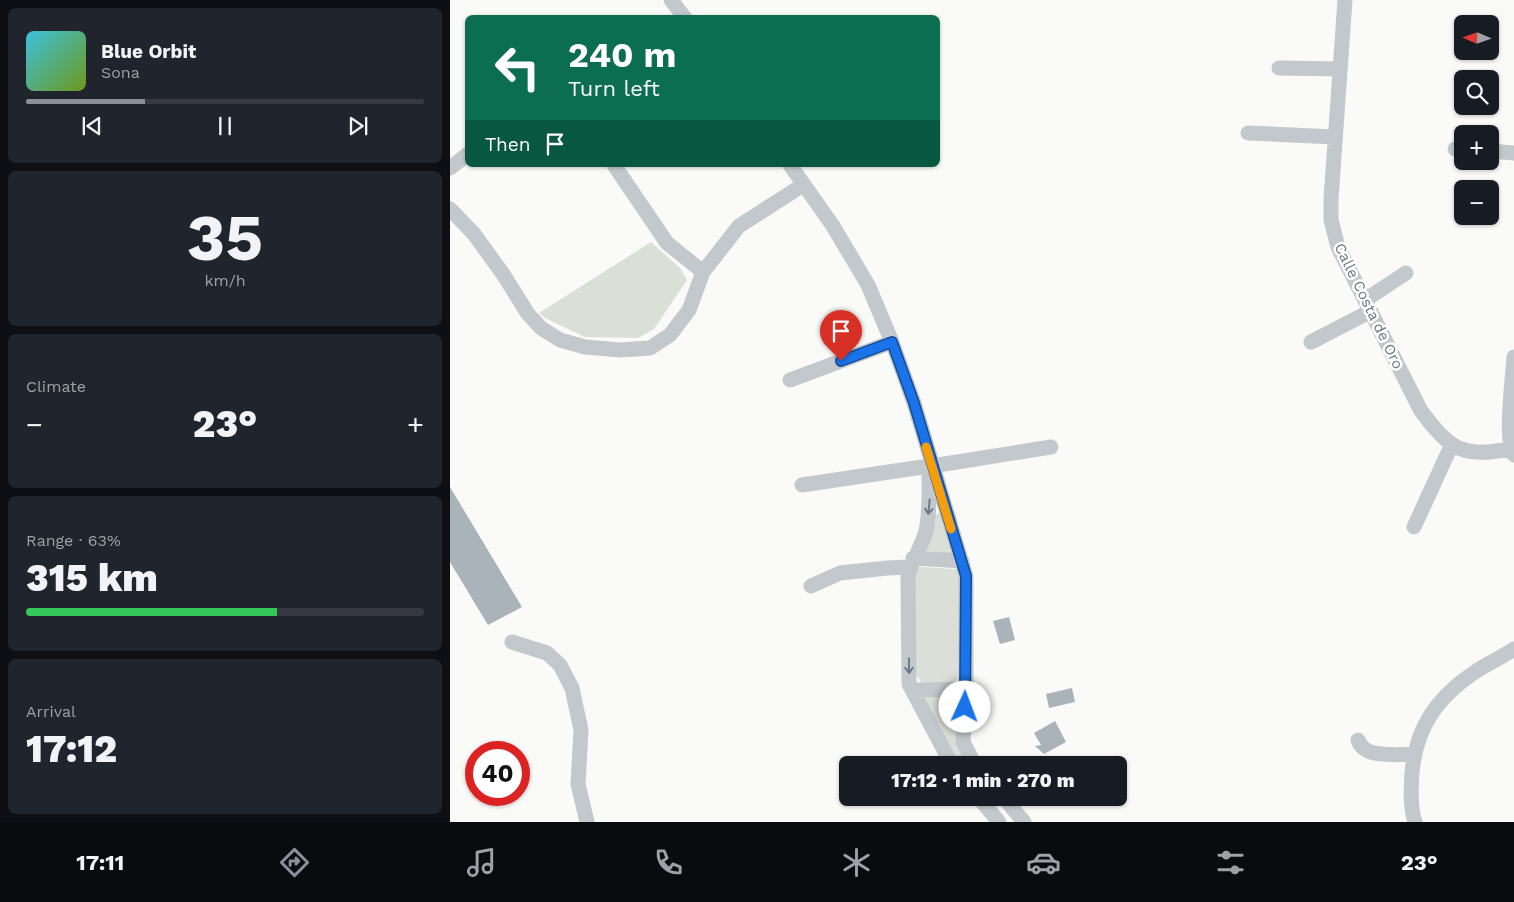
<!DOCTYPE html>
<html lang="en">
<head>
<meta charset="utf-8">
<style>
	:root { --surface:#171b24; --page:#20242c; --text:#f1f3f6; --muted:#9ea1a6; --line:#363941; --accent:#8c9099 }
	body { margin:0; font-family:"Work Sans",sans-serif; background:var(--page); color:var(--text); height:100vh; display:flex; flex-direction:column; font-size:19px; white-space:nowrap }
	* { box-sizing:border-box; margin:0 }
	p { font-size:16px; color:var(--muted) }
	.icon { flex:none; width:28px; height:28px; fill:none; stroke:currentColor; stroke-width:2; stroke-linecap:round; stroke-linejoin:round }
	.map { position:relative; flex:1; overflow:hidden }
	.drawer { display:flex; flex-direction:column; gap:8px; padding:8px; background:#0d0f14; width:450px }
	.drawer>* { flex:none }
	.top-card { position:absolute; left:15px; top:15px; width:475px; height:152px; border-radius:8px; box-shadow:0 1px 4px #0004; background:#0b6e4f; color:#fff; overflow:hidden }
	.needle { width:32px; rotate:272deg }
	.fabs { position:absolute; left:1004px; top:15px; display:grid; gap:10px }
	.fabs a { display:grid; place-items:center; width:45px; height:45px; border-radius:8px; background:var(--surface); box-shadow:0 1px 4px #0004; font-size:25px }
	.speed { position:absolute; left:15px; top:741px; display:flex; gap:10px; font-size:25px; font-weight:700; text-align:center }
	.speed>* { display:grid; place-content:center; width:65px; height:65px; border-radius:50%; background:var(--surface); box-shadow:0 1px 4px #0004; line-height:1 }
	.speed .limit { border:8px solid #d22; background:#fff; color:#111 }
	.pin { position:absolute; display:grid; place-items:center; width:42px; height:42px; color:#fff; margin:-51px -21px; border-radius:50% 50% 50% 0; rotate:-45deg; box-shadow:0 0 5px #0007 }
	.pin .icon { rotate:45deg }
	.me { position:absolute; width:55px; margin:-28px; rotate:2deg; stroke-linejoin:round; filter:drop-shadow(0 0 4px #0008) }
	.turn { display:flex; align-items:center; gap:18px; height:105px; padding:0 20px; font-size:22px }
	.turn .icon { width:65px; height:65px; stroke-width:2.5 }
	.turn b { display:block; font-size:35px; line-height:42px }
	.then { display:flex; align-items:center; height:48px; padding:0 20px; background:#0003; gap:10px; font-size:19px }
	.big { font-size:38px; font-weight:800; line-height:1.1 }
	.drawer .widget { flex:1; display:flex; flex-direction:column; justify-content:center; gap:8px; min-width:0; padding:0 18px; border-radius:8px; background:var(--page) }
	.drawer .dial { align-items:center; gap:0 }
	.dial b { font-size:65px; line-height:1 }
	.song { display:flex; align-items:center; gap:15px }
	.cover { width:60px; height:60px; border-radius:8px; background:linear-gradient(135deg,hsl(190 70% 55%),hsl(80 70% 35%)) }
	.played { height:5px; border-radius:2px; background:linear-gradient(90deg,var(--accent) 30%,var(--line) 30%) }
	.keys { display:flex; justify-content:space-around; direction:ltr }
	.heat { display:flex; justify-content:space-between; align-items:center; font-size:28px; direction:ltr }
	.charge { height:8px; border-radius:4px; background:linear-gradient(90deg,#34c759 63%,var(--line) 0) }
	.trip { position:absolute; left:389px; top:756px; width:288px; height:50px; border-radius:8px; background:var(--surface); box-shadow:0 1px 4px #0004; font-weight:800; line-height:50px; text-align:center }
	.menu { display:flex; height:80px; justify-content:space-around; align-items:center; background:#090b0e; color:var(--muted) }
	.menu .icon { width:35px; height:35px }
	.menu .active { color:var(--accent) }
	.menu b { font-size:22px; color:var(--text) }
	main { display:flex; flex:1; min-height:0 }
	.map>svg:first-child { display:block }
	.green { fill:#dadfd7 }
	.building { fill:#aab3b9 }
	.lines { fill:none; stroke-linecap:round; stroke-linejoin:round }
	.minor { stroke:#c3c8cc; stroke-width:15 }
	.oneway { stroke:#6a7a87 }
	.route-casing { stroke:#114b97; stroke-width:12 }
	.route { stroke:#1a73e8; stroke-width:9 }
	.slow { stroke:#f59e0b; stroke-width:9 }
	.labels { text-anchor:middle; stroke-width:5; stroke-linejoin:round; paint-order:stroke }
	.street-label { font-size:15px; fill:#657683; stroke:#fff }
</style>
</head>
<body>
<main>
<section class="drawer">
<div class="widget">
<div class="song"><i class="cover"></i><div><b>Blue Orbit</b><p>Sona</p></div></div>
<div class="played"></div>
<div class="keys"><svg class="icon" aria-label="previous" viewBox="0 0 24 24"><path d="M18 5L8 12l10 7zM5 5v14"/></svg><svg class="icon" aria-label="pause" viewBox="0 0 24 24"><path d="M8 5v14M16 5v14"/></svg><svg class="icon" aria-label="next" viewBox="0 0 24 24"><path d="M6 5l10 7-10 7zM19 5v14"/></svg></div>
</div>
<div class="widget dial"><b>35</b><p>km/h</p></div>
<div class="widget"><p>Climate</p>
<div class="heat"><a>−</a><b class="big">23°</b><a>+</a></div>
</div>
<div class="widget"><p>Range · 63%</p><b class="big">315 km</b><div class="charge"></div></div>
<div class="widget"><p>Arrival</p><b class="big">17:12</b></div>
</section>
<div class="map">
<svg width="1064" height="822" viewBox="0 0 1064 822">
	<rect width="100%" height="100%" fill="#fafaf8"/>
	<!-- green -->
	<path class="green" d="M201 242 230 268 237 280 204 329 188 338 135 337 95 318 89 313Z
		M490 512 503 552 500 556 475 555 484 516Z
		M470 567 506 569 510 571 509 675 505 681 472 683 466 675 464 573Z
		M478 695 509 697 520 765H508L475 699Z"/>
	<!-- building -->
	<path class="building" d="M0 487 72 607 38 625 0 562Z
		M559 617 565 640 550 644 543 621Z
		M622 688 625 702 599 708 596 694Z
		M605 721 616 742 594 754 585 746 591 745 584 733Z"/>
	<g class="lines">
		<!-- minor -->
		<path class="minor" d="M221 0 235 18
			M895 0 881 199V220L888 247 971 411C1000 449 1011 458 1060 449
			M829 68 890 69
			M798 133 885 137
			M1005 149H1012
			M1040 151 1064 153
			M164 165 217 243 253 272
			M340 165 383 226 418 285 442 342 464 403 516 576V689L513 742 525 765
			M0 168 18 154
			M0 209 24 234 53 274 78 314 91 328 110 340 135 347 170 350 200 348 220 335 239 310 253 272 289 226 353 185
			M915 300 956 273
			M861 342 921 311
			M1064 357C1063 377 1054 441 1064 455
			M340 380 442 342
			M482 466 601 447
			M479 475C479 494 480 513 476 531 472 546 462 560 458 576L459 684 502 765
			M352 485 479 466
			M964 527 1002 444
			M463 558 512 561
			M361 586 390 573 437 568 460 567
			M62 642 97 653 110 665 122 688 131 730 128 784 137 822
			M462 690 516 689
			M908 740C915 760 947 753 964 755
			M529 798 549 822
			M554 798 574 822
			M965 822C960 806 961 789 962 773 966 726 988 696 1028 670 1039 663 1052 657 1064 649"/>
	</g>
	<!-- one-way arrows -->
	<defs><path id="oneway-shaft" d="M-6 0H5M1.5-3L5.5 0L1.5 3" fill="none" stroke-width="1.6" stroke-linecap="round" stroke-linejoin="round" transform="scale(1.25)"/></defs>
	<g class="oneway">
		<use href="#oneway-shaft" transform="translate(479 507) rotate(95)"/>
		<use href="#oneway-shaft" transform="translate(459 666) rotate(89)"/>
	</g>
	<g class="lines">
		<!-- route casing -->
		<g class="route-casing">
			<path id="route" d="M391 361 442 342 464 403 516 576 515 707"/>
		</g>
		<!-- route -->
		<use href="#route" class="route"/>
		<!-- slow -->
		<path class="slow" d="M476 447 501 529"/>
	</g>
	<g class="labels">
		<!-- street labels -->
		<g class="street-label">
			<text transform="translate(919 306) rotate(64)" y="5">Calle Costa de Oro</text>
		</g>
	</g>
</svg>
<div class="fabs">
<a><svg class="needle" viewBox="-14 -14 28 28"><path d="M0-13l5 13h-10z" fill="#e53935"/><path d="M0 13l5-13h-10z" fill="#9ea1a6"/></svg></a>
<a><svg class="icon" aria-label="search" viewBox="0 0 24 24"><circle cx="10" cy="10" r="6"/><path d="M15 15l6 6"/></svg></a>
<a>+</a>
<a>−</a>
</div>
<div class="speed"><div class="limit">40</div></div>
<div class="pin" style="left:391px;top:361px;background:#d93025"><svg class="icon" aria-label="arrive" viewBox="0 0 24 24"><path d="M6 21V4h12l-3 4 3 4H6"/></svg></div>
<svg class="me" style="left:515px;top:707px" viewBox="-20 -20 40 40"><circle r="19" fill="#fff"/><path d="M0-13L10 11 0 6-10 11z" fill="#1a73e8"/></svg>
<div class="trip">17:12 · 1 min · 270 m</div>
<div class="top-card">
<div class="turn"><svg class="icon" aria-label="left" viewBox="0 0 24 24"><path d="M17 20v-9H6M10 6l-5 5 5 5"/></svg><div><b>240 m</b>Turn left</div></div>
<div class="then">Then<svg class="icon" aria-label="arrive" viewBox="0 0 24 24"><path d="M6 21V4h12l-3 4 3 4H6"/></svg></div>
</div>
</div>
</main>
<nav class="menu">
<b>17:11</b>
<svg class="icon active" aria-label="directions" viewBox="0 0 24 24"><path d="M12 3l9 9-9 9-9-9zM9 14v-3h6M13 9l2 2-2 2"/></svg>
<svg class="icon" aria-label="music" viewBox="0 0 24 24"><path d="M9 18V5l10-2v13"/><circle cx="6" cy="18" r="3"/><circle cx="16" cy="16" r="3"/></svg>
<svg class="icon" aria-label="phone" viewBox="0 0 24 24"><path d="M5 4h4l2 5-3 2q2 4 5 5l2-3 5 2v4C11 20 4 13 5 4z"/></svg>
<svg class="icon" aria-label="climate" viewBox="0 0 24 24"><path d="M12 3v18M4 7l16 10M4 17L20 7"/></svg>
<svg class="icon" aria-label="car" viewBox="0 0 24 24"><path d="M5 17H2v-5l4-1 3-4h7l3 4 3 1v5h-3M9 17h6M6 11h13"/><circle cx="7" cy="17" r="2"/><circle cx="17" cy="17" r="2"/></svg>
<svg class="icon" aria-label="filters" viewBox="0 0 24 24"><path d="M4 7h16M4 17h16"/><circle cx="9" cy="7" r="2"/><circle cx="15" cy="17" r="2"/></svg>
<b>23°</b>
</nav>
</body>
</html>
